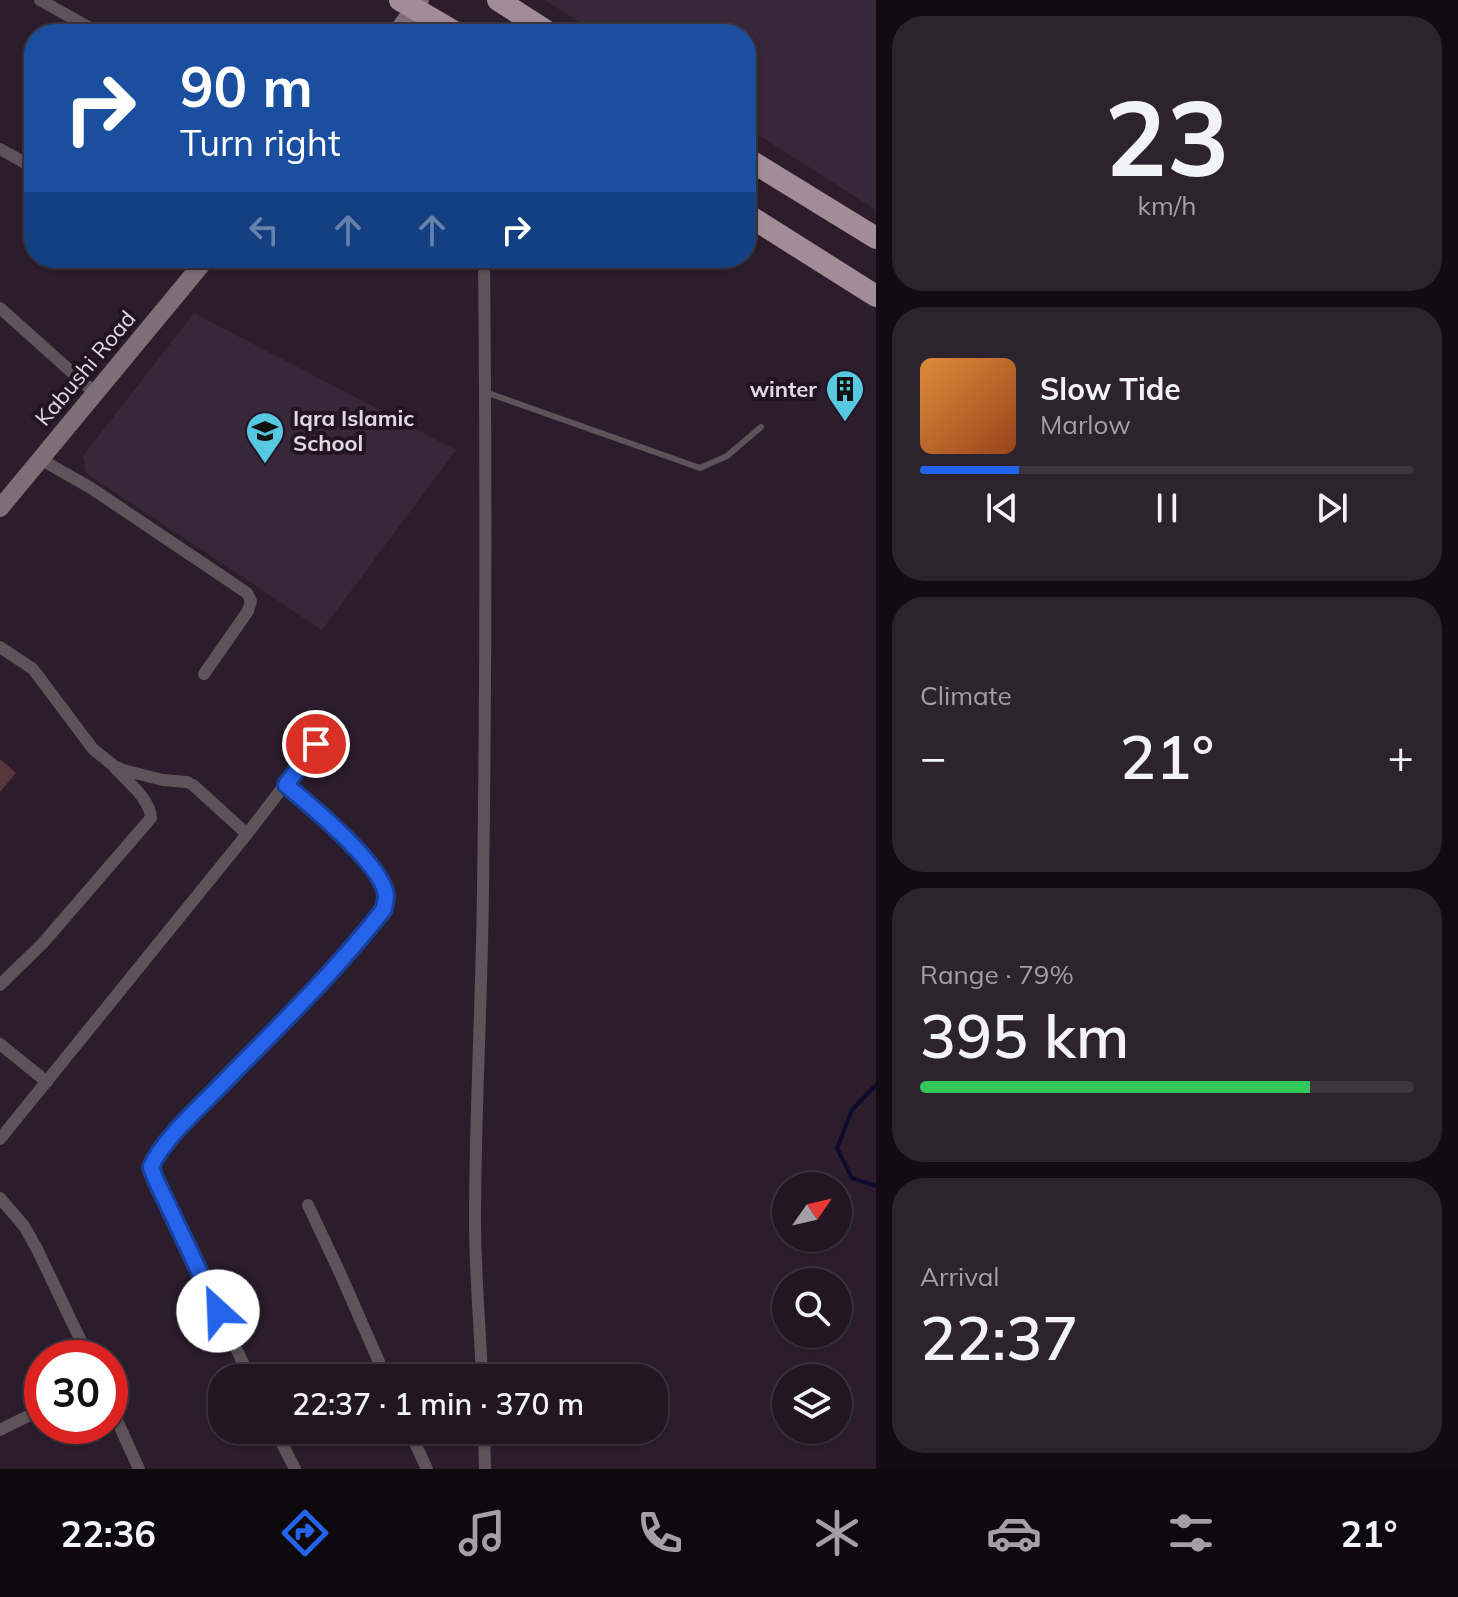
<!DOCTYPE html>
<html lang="en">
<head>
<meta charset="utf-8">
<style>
	:root { --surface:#211621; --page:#2d232e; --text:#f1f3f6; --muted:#a29fa5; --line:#3e353f; --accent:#2563eb }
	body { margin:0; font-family:Mulish,sans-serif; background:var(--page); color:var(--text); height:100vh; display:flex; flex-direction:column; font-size:30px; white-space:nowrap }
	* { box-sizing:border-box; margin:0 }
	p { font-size:26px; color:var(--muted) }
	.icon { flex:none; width:44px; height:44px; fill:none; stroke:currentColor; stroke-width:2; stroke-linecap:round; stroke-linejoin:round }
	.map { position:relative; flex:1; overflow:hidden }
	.details { display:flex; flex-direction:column; gap:16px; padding:16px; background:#120c12; width:582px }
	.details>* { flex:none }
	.hud { position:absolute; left:24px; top:24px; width:732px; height:244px; border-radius:32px; box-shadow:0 2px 6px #0004,0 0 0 2px var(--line); background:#1a4fa0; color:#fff; overflow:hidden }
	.needle { width:52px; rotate:56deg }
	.buttons { position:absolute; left:772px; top:1172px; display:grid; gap:16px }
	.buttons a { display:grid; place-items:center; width:80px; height:80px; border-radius:50%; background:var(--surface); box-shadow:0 2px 6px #0004,0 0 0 2px var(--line); font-size:40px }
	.speed { position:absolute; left:24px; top:1340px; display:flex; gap:16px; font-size:40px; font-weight:700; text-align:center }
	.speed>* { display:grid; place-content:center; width:104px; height:104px; border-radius:50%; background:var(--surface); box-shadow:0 2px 6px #0004,0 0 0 2px var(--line); line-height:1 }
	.speed .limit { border:12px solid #d22; background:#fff; color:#111 }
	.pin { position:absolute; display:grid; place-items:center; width:68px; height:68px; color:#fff; margin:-34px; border:4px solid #fff; border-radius:50%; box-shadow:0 2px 8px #0007 }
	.me { position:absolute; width:88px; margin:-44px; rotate:335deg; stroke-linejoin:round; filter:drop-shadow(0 0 6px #0008) }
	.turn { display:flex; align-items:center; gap:28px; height:168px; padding:0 24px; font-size:36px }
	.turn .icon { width:104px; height:104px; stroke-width:2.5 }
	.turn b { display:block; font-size:56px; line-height:68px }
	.lanes { display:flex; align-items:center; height:76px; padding:0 24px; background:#0003; justify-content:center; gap:40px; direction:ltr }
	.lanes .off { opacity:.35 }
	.big { font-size:60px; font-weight:600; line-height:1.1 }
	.details .tile { flex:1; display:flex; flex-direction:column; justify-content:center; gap:12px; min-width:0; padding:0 28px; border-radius:32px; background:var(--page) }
	.details .dial { align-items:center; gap:0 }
	.dial b { font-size:104px; line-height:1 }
	.song { display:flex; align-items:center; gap:24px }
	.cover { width:96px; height:96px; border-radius:12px; background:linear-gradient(135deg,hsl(30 70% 55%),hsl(20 70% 35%)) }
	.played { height:8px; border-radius:4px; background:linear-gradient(90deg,var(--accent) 20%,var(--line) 20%) }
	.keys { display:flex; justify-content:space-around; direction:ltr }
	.heat { display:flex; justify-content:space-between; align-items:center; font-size:44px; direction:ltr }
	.charge { height:12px; border-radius:6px; background:linear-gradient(90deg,#34c759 79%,var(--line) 0) }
	.trip { position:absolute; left:208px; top:1364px; width:460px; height:80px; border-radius:32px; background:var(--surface); box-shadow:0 2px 6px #0004,0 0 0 2px var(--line); font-weight:600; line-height:80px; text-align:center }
	.dock { display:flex; height:128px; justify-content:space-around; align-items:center; background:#0d090d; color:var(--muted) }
	.dock .icon { width:56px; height:56px }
	.dock .active { color:var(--accent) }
	.dock b { font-size:36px; color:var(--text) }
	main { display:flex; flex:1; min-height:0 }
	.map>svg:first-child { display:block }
	.built { fill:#382639 }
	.green { fill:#59363b }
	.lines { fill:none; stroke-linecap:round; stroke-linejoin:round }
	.stream { stroke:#0d0a2f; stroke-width:4 }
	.service { stroke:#5d5358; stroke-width:6 }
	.minor { stroke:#5d5358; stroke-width:12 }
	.secondary { stroke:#7e6e75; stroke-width:18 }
	.trunk { stroke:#a28c96; stroke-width:22 }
	.route-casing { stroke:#184099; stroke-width:20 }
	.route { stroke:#2563eb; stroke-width:14 }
	.labels { text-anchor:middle; stroke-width:8; stroke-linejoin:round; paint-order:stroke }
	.street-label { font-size:22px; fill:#e1d8e2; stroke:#221423 }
	.poi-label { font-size:22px; font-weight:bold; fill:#e1d8e2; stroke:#221423; text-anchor:end }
</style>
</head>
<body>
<main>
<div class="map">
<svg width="876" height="1469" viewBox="0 0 876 1469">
	<rect width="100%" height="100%" fill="#2c1d2c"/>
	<!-- built -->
	<path class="built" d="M545 0H876V210L746 127V34H598Z
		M194 313 456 450 322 630 86 473 83 456Z"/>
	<!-- green -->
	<path class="green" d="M0 759 16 773 0 792Z"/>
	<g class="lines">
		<!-- stream -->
		<path class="stream" d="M876 1085 852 1110 837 1148 852 1178 876 1186"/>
		<!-- service -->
		<path class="service" d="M485 392 700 468 727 456 761 427"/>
		<!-- minor -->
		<path class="minor" d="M40 0 101 34
			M0 149 34 168
			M0 308 95 393
			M40 459 91 488 247 593 251 601 248 611 204 674
			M0 647 33 669 93 749 114 766 123 770 163 780 187 782 193 785 247 834
			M0 985 43 943 151 818C150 799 128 782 115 768
			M0 1044 47 1082
			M0 1139 247 834 316 744
			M0 1198 24 1226 37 1249 89 1358
			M308 1205 340 1273 386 1378
			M250 1378 151 1167C162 1140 205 1101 226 1080 281 1024 336 970 384 909 384 905 386 901 386 897 384 866 310 805 286 785
			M482 1378C480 1326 475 1273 475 1221 475 1110 482 999 483 888 486 678 486 468 484 258
			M110 1405 139 1469
			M0 1430 42 1409
			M275 1430 295 1469
			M409 1430 427 1469
			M484 1430 485 1469"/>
		<!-- secondary -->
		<path class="secondary" d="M396 34 420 0
			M0 508 207 258"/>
		<!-- trunk -->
		<path class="trunk" d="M400 0 458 34
			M498 0 551 34
			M746 158 876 238
			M746 214 876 296"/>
	</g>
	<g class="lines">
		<!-- route casing -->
		<g class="route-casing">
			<path id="route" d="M218 1311 155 1178 151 1167C162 1140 201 1106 222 1084 278 1027 335 972 384 909 384 905 386 901 386 896 384 866 310 805 286 785L316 744"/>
		</g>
		<!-- route -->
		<use href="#route" class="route"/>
	</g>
	<!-- icons -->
	<defs>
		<g id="building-pin" transform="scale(2)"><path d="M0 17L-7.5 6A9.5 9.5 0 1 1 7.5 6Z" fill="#56c9e0" stroke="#221423"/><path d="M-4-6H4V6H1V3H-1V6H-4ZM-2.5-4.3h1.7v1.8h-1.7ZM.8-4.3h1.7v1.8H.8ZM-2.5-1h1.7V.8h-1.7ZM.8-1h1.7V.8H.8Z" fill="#111"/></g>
		<g id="school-pin" transform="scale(2)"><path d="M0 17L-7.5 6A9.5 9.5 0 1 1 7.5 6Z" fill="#56c9e0" stroke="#221423"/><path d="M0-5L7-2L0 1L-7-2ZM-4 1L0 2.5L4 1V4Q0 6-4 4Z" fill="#111"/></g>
	</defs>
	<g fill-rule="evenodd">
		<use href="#building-pin" x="845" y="389"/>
		<use href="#school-pin" x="265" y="431"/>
	</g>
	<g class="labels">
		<!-- street labels -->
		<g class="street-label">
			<text transform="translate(85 368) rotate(-50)" y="8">Kabushi Road</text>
		</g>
		<!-- poi labels -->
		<g class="poi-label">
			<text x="817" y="397">winter</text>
			<text x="293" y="426" text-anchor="start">Iqra Islamic<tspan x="293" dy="25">School</tspan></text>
		</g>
	</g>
</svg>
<div class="buttons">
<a><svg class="needle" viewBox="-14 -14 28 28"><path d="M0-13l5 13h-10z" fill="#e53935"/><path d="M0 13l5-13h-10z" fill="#a29fa5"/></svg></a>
<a><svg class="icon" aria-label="search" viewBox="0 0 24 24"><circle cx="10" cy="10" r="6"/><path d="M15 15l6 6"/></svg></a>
<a><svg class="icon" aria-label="layers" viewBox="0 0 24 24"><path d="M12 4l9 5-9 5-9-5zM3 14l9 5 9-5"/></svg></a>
</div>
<div class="speed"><div class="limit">30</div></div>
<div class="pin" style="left:316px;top:744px;background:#d93025"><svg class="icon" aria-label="arrive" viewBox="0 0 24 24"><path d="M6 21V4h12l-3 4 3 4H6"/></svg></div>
<svg class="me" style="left:218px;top:1311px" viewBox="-20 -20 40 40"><circle r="19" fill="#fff"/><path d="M0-13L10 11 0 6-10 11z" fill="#2563eb"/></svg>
<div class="trip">22:37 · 1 min · 370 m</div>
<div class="hud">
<div class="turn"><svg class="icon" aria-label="right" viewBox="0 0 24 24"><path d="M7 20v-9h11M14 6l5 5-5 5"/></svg><div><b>90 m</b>Turn right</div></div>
<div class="lanes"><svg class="icon off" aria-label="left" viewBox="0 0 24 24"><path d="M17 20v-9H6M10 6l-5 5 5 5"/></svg><svg class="icon off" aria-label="ahead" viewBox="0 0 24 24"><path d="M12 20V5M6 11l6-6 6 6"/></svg><svg class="icon off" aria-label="ahead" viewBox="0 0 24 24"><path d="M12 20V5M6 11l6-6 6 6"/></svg><svg class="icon" aria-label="right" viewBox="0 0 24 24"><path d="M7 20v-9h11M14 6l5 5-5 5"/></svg></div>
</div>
</div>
<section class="details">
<div class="tile dial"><b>23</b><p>km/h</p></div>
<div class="tile">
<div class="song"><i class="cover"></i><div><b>Slow Tide</b><p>Marlow</p></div></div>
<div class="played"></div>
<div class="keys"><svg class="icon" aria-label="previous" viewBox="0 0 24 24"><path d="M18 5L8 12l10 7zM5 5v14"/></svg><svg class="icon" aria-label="pause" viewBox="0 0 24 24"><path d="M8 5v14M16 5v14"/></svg><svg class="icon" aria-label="next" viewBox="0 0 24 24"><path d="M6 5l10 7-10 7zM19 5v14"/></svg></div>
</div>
<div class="tile"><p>Climate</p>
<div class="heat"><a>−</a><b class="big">21°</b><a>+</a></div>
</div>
<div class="tile"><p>Range · 79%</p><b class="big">395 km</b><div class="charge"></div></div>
<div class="tile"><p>Arrival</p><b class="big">22:37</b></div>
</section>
</main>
<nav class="dock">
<b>22:36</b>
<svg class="icon active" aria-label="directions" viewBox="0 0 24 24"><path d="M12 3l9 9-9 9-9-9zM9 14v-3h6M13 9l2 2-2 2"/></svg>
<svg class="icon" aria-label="music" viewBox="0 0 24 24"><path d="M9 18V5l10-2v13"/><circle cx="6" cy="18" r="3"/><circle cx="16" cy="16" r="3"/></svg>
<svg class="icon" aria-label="phone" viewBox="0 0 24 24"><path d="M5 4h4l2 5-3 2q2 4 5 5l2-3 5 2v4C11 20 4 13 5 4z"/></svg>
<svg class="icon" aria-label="climate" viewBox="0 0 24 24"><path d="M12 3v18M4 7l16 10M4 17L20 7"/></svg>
<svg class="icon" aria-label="car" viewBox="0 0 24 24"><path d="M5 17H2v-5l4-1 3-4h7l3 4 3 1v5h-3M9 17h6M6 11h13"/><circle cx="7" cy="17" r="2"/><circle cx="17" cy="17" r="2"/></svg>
<svg class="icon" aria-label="filters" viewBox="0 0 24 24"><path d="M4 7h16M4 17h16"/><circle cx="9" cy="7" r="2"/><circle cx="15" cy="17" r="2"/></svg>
<b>21°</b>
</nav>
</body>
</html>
